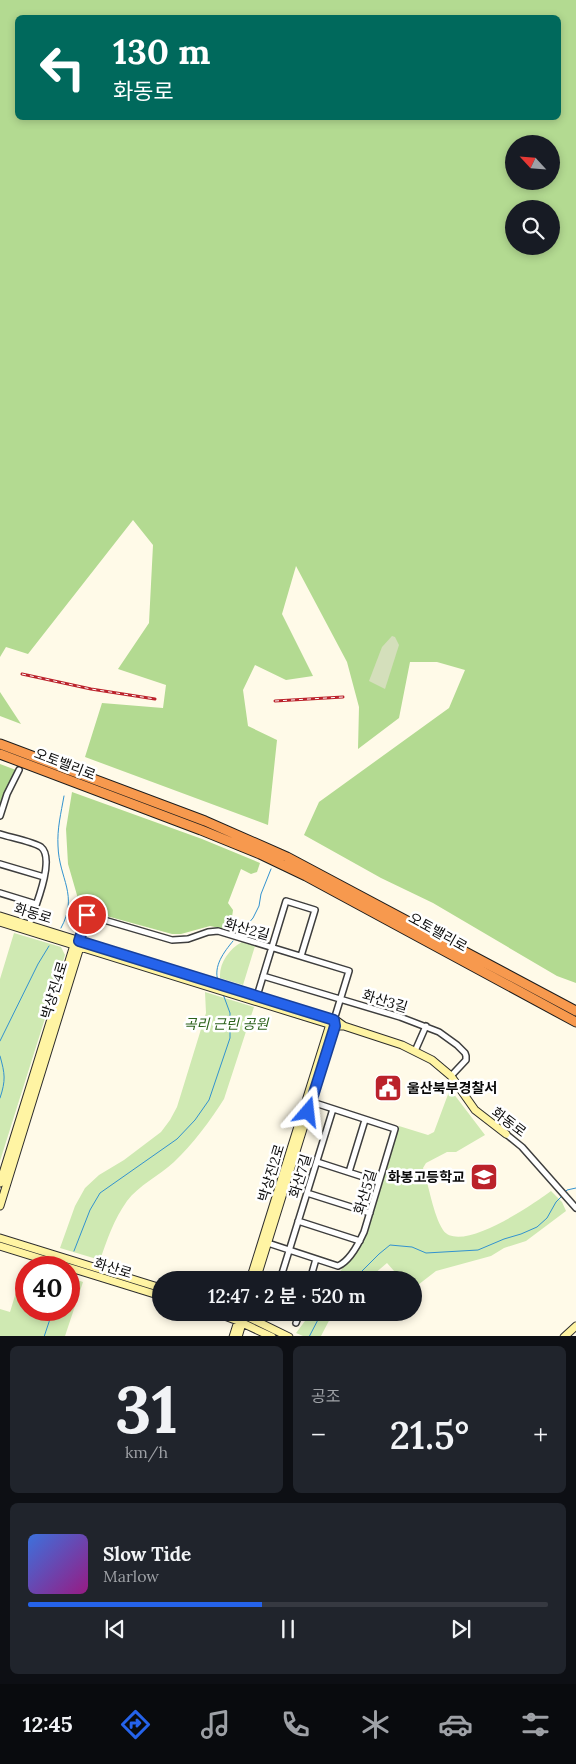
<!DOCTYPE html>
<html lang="ko">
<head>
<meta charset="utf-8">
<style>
	:root { --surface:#171b24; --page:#20242c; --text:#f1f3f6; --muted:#9ea1a6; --line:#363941; --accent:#2563eb }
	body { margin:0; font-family:Lora,"Noto Sans KR",serif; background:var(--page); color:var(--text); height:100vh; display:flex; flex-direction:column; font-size:19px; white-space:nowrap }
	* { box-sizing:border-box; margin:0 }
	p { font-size:16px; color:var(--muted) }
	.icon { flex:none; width:28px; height:28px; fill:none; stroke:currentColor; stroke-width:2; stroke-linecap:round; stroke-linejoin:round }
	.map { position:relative; height:1336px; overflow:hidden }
	.side { display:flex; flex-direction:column; gap:10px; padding:10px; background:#0d0f14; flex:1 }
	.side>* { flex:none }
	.top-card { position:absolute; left:15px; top:15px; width:546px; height:105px; border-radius:8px; box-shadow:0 2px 8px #0003; background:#00695c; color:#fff; overflow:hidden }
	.needle { width:32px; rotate:296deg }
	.controls { position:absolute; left:505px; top:135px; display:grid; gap:10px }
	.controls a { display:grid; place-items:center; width:55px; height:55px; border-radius:50%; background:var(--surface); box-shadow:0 2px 8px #0003; font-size:25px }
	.speed { position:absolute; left:15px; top:1256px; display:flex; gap:10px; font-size:25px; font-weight:700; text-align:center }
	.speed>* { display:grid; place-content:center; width:65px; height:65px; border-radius:50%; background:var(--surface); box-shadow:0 2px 8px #0003; line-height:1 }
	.speed .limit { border:8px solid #d22; background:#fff; color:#111 }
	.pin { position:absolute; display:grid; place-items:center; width:42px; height:42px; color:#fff; margin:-21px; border:2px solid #fff; border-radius:50%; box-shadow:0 1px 5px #0007 }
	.me { position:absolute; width:55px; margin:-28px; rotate:17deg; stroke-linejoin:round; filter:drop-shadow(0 0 4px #0008) }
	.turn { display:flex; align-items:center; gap:18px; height:105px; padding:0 15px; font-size:22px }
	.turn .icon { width:65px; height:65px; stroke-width:2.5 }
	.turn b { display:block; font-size:35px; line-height:42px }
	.big { font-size:38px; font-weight:600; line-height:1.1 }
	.side .tile { flex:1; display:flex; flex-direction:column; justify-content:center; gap:8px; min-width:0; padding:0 18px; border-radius:8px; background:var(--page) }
	.side .dial { align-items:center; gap:0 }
	.dial b { font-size:65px; line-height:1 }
	.song { display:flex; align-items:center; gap:15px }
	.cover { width:60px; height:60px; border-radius:8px; background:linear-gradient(135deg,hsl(220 70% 55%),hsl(310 70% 35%)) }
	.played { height:5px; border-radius:2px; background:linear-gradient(90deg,var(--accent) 45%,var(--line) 45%) }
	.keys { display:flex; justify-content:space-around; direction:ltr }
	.heat { display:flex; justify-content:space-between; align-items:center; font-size:28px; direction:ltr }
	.side .tiles { flex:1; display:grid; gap:10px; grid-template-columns:1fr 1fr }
	.tile:last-child { grid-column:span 2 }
	.trip { position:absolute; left:152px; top:1271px; width:270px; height:50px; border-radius:25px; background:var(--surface); box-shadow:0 2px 8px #0003; font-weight:600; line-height:50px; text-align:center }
	.tabs { display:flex; height:80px; justify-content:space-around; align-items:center; background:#090b0e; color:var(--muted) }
	.tabs .icon { width:35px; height:35px }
	.tabs .current { color:var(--accent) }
	.tabs b { font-size:22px; color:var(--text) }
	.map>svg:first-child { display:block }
	.green { fill:#cfe9b2 }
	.forest { fill:#b3da91; fill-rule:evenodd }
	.cemetery { fill:#d4dfbb }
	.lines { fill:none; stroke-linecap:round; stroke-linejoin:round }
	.stream { stroke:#3292cf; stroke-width:1 }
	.street-casing { stroke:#3e3e3e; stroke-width:8 }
	.secondary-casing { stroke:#2d2d2d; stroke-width:9 }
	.highway-casing { stroke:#1c1c1c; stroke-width:11 }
	.street { stroke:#fff; stroke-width:5 }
	.secondary { stroke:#fff4a3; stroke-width:7 }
	.highway { stroke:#f7994e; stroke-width:9 }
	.rail-casing { stroke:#bb222b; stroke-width:3 }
	.rail { stroke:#fff; stroke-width:1; stroke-dasharray:4; stroke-linecap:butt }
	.route-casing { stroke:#184099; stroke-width:12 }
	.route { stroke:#2563eb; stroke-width:9 }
	.labels { text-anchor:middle; stroke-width:5; stroke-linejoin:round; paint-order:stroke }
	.street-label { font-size:14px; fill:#0b0b0b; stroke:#fff }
	.park-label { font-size:14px; font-style:italic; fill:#2b621b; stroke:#fff }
	.poi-label { font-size:14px; font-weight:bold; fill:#0b0b0b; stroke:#fff; text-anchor:start }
</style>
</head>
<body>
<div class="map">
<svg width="576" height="1337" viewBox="0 0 576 1337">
	<rect width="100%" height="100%" fill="#fffae8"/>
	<!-- green -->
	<path class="green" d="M14 933 61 947 65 955 0 1161V979Z
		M242 942 255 946 243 985 220 978C219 963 229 949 242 942Z
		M205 992 254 1007 224 1099C211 1120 192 1145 174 1162 159 1176 139 1185 127 1201 114 1219 107 1240 100 1260L60 1248 75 1206 85 1188 99 1175 124 1160 161 1132 170 1120 177 1107 206 1013Z
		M450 1089 485 1135 456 1152H447L426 1163 423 1168C429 1186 433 1214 443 1230 460 1255 535 1203 551 1191L562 1202 566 1211 526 1241 504 1248 491 1256 436 1271 414 1288V1280H402L387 1263 367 1280H333L360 1247 367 1234 399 1126 428 1135 434 1132Z
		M24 1266 27 1267 26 1310H69V1277L83 1282 65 1336H0V1309L10 1312Z
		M311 1313H333L321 1336H303L296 1333Z"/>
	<!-- forest -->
	<path class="forest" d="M0 0H576V983L557 976 433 903 381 878 304 835 319 802 449 708 465 670 437 662H410L399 718 358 749 359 707 347 662 296 566 282 614 313 676 286 680 255 665 243 690 248 726 277 740 268 825 85 757 102 703 163 708 166 685 118 669 149 623 153 545 133 520 28 654 6 647 0 657ZM18 18H559V118H18ZM514 144H551V181H514ZM514 209H551V246H514Z
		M0 692 21 724 0 716Z
		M0 764 16 770 8 785 0 809Z
		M72 792 202 839 260 863 257 872 251 874 241 869 228 903 233 910 231 924 228 928 224 929 210 926 181 934H172L81 909 68 864 66 829Z"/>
	<!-- cemetery -->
	<path class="cemetery" d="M392 636 395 637 399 645 385 689 369 681 382 647Z"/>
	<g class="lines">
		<!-- stream -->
		<path class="stream" d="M61 928C79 895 59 879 58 846 57 829 61 813 64 796
			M240 933 253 918 259 906 261 894 271 869
			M218 981C213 966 224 952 233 941
			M0 1041 38 964 49 946
			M0 1056C5 1074 6 1080 0 1098
			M565 1192 567 1190 576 1188
			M74 1251 90 1210 100 1193 177 1139 195 1120 209 1100 230 1038V1013L223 994
			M353 1280 379 1254 390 1245 412 1247 426 1253 478 1250 504 1239 521 1234 537 1227 547 1218 556 1202 563 1195
			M44 1337 53 1310
			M309 1337 322 1312"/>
		<!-- street casing -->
		<g class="street-casing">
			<path id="street" d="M0 816 7 794 19 770
				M0 834C9 837 34 842 41 847 56 859 34 910 29 925
				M0 864 44 877
				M0 893 36 904
				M79 941 87 915 172 940 188 939 208 932 218 931 349 971 334 1020
				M263 976 400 1017 439 1032 457 1045 465 1053 466 1056V1060L451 1076
				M257 996 286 901 315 910 301 956
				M415 1051 426 1026
				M506 1134 522 1147 576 1208
				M317 1162 379 1182
				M349 1172 365 1120
				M307 1193 370 1213
				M298 1221 360 1241
				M265 1242 338 1266C350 1261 359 1243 364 1232L395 1129 309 1101
				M280 1280 333 1109
				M310 1280 316 1259
				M296 1323 300 1312"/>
		</g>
		<!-- secondary casing -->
		<g class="secondary-casing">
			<path id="secondary" d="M0 916 337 1021 344 1026 402 1045 432 1060 451 1076 475 1110 506 1134
				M0 922 335 1026H344
				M0 1183 74 945 77 943
				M0 1206 80 947V943
				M0 1238 161 1288
				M0 1246 161 1296
				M250 1280 330 1024 332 1022
				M256 1280 335 1026V1023
				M214 1312 238 1321 272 1337
				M238 1312 289 1337
				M233 1337 239 1318
				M238 1337 243 1320
				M564 1337 576 1326"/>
		</g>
		<!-- highway casing -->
		<g class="highway-casing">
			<path id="highway" d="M0 744 205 821 287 857 576 1011
				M0 754 201 830 260 854 306 876 576 1022"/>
		</g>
		<!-- street -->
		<use href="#street" class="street"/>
		<!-- secondary -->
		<use href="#secondary" class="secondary"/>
		<!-- highway -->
		<use href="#highway" class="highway"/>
		<!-- rail casing -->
		<g class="rail-casing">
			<path id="rail" d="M22 674 91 689 155 699
				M275 701 343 697"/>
		</g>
		<!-- rail -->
		<use href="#rail" class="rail"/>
	</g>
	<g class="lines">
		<!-- route casing -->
		<g class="route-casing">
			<path id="route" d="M87 915 79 941 334 1020 335 1026 308 1112"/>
		</g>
		<!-- route -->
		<use href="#route" class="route"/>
	</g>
	<!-- icons -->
	<defs>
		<g id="civic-square" transform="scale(1.4375)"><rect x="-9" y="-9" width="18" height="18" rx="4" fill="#bb222b" stroke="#fff"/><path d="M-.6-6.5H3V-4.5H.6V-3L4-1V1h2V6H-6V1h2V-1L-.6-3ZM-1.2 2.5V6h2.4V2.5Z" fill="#fff"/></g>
		<g id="school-square" transform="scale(1.4375)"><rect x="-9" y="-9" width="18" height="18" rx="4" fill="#bb222b" stroke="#fff"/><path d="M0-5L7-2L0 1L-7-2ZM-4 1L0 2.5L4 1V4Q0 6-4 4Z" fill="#fff"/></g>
	</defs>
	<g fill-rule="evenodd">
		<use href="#civic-square" x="388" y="1088"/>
		<use href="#school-square" x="484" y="1177"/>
	</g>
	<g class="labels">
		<!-- street labels -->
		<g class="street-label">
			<text transform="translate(65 764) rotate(21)" y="5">오토밸리로</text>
			<text transform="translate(33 913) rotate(17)" y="5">화동로</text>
			<text transform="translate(247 929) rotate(16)" y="5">화산2길</text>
			<text transform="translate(438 932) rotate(29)" y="5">오토밸리로</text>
			<text transform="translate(54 990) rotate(-73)" y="5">박상진4로</text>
			<text transform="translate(385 1001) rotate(17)" y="5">화산3길</text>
			<text transform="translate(509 1122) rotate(37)" y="5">화동로</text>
			<text transform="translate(271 1173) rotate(-73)" y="5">박상진2로</text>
			<text transform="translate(300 1176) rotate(-73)" y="5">화산7길</text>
			<text transform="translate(365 1192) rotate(-73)" y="5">화산5길</text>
			<text transform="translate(113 1268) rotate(17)" y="5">화산로</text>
		</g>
		<!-- park labels -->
		<g class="park-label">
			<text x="226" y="1029">곡리 근린 공원</text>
		</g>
		<!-- poi labels -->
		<g class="poi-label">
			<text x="407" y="1093">울산북부경찰서</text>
			<text x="465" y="1182" text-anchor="end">화봉고등학교</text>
		</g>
	</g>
</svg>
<div class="controls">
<a><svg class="needle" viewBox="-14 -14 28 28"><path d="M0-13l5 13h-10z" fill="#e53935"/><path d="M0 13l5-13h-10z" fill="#9ea1a6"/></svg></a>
<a><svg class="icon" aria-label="search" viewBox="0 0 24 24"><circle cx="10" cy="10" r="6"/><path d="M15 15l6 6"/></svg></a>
</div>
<div class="speed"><div class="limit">40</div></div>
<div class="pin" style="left:87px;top:915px;background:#d93025"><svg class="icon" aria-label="arrive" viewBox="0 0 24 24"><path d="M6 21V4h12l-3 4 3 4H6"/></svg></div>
<svg class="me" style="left:308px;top:1112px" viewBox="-20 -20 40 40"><path d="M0-17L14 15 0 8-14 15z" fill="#2563eb" stroke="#fff" stroke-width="4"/></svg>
<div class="trip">12:47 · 2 분 · 520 m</div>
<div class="top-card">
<div class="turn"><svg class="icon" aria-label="left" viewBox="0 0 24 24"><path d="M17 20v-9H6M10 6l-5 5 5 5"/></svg><div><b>130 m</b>화동로</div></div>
</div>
</div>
<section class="side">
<div class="tiles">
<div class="tile dial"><b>31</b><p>km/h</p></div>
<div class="tile"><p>공조</p>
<div class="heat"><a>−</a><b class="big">21.5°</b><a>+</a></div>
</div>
<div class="tile">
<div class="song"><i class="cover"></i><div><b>Slow Tide</b><p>Marlow</p></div></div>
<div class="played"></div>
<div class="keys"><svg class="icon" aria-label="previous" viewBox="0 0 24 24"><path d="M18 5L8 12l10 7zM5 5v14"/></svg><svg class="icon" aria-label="pause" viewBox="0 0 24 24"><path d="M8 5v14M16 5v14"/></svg><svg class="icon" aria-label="next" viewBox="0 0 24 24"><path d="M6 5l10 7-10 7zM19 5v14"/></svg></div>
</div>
</div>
</section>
<nav class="tabs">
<b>12:45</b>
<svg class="icon current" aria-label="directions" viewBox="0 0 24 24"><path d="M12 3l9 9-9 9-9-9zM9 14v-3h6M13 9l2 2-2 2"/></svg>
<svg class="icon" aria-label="music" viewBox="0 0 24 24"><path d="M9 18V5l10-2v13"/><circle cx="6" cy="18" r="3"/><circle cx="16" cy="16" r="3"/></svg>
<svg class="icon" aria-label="phone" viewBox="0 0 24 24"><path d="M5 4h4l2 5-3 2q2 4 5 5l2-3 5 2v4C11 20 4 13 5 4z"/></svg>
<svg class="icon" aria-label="climate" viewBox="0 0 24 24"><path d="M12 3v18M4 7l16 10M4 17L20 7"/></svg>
<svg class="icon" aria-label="car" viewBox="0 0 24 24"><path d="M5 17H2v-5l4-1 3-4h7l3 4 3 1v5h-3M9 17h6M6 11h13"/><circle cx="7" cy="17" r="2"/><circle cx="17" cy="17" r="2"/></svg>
<svg class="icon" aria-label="filters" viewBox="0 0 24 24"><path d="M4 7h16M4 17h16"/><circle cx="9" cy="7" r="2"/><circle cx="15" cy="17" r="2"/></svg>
</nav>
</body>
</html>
